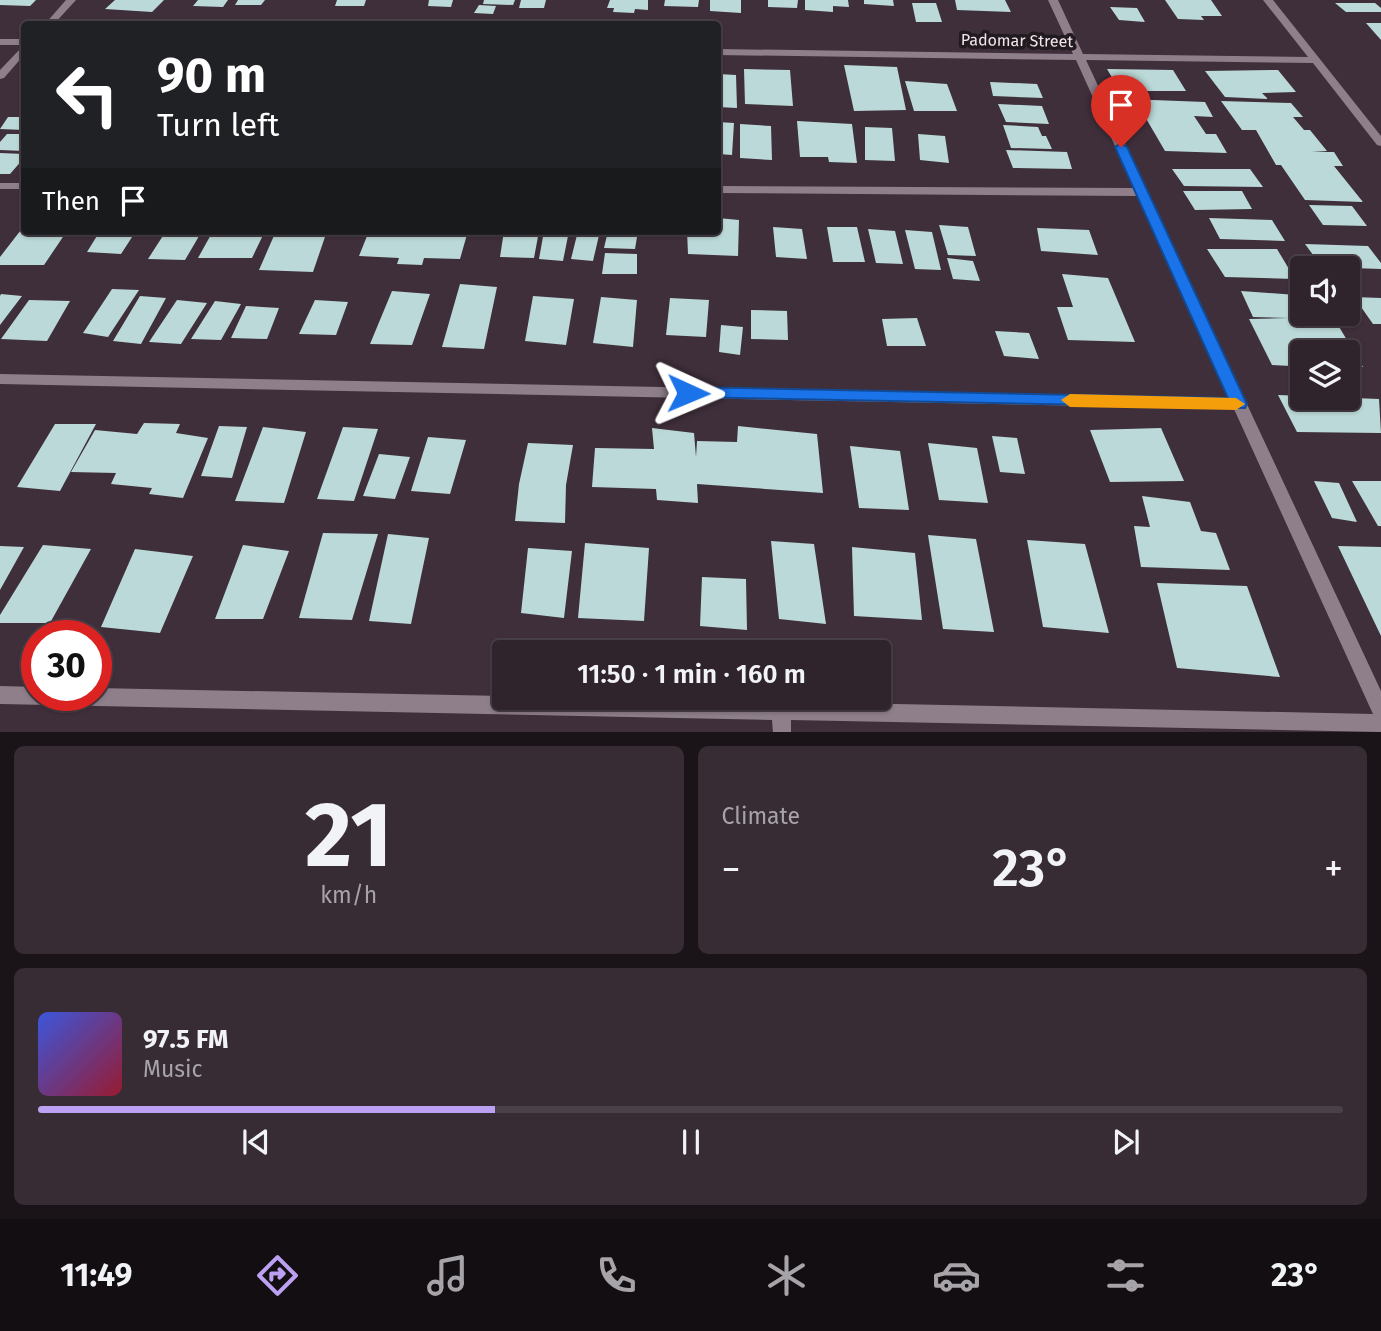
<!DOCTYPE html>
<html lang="en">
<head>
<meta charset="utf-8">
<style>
	:root { --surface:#2f232c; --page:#372b34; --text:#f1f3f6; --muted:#a7a4a9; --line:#4a4048; --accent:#bca0f2 }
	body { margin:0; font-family:"Fira Sans",sans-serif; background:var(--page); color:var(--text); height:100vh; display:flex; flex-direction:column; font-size:26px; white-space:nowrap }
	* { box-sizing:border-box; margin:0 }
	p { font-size:23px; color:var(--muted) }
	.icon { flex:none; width:38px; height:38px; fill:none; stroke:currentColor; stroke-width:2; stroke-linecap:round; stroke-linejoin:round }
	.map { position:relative; height:732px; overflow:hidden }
	.details { display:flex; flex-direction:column; gap:14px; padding:14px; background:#1a1318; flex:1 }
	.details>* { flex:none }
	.top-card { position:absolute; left:21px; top:21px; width:700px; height:214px; border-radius:7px; box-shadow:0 2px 5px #0004,0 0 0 2px var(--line); background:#202124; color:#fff; overflow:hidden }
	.controls { position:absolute; left:1290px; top:256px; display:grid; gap:14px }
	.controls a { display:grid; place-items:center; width:70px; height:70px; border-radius:7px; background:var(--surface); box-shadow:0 2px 5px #0004,0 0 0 2px var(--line); font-size:35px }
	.speed { position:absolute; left:21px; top:620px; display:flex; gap:14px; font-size:35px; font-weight:700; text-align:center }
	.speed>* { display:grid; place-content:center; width:91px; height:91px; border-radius:50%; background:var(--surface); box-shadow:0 2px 5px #0004,0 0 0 2px var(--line); line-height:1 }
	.speed .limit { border:10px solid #d22; background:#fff; color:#111 }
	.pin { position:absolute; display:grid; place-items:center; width:60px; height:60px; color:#fff; margin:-72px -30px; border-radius:50% 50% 50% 0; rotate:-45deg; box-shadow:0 0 7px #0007 }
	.pin .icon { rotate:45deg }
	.me { position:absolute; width:77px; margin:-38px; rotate:91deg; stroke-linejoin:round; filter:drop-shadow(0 0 5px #0008) }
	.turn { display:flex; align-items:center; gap:24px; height:147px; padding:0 21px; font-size:32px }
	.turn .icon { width:91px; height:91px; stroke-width:2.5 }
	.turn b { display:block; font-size:49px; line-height:60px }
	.then { display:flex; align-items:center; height:66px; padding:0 21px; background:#0003; gap:14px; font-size:26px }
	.big { font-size:52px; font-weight:600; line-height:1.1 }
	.details .widget { flex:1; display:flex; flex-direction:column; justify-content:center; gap:10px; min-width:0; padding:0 24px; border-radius:10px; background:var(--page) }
	.details .dial { align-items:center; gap:0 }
	.dial b { font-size:91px; line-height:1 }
	.song { display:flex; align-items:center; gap:21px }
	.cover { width:84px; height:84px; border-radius:10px; background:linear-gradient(135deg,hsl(230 70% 55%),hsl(350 70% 35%)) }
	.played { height:7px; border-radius:4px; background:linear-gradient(90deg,var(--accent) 35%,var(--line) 35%) }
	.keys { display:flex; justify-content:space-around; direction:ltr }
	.heat { display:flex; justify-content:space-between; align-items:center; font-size:38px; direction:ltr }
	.details .tiles { flex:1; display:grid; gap:14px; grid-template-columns:1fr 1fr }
	.widget:last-child { grid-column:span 2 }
	.trip { position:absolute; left:492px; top:640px; width:399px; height:70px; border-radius:7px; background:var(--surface); box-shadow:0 2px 5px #0004,0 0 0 2px var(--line); font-weight:600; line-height:70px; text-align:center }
	.dock { display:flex; height:112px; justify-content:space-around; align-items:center; background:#130e12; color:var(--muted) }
	.dock .icon { width:49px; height:49px }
	.dock .selected { color:var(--accent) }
	.dock b { font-size:32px; color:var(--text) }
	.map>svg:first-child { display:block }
	.building { fill:#bbd9d8 }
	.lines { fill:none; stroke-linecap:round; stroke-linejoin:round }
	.street { fill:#8e7f8a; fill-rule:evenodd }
	.route { fill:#1a73e8; stroke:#114b97; stroke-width:2 }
	.slow { fill:#f59e0b }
	.labels { text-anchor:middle; stroke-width:7; stroke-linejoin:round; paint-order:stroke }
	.far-street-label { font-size:16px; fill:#f0e5ed; stroke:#211a1f }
</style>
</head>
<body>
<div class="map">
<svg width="1381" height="733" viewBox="0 0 1381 733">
	<rect width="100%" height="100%" fill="#3f2f3b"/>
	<!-- building -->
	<path class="building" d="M0 0H36L30 6 0 5Z
		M115 0H164L152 12 105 9Z
		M198 0H228L223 7 193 6Z
		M238 0H265L261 5H235Z
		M337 0H366L364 6H335Z
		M429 0H453L451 7 428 6Z
		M484 0H515L513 5 483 4Z
		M521 0H546L544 8H519Z
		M610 0H648V10L635 9 634 13 613 12 614 8H607Z
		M665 0H699L698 7 664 6Z
		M710 0H741V13L710 11Z
		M768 0H798L797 8 768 7Z
		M805 0H848L849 7 833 6V12L805 10Z
		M864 0H893L894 6 864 4Z
		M955 0H1005L1011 12 957 10Z
		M1165 0H1211L1222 16H1201L1204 20 1178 19Z
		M912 3H936L942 22H916Z
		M1335 3H1375L1381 8V12H1346Z
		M479 5 496 6 493 14 474 13Z
		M1110 7 1137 8 1145 22 1119 20Z
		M1366 23H1381V40Z
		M844 65 897 67 906 110 854 111Z
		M744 69 790 70 793 106 745 104Z
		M1107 69 1173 70 1186 91H1120Z
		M1278 70 1296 92 1262 93 1268 99 1225 97 1205 71Z
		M718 74 736 75 737 108 718 107Z
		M905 81 947 84 957 111H914Z
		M990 82 1037 84 1043 98 993 96Z
		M1127 99 1205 102 1213 117 1194 116 1206 134H1216L1227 153 1165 151 1144 115 1135 114Z
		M1221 101 1291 103 1303 117H1293L1304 130H1310L1327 151 1312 152H1334L1343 166H1334L1363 202 1305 200 1281 165H1276L1256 130H1242Z
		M998 104 1042 106 1049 124 1006 122Z
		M8 117H24V130L0 129Z
		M797 121 852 124 857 163 829 162 828 157H800Z
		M718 122 734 123 732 155 718 154Z
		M740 124 771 126 772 160 740 158Z
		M1003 125 1038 127 1042 136H1046L1052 149 1011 148Z
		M865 127 892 128 895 161 865 160Z
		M7 134H24V151L0 150V142Z
		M918 134 945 136 949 163 920 160Z
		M1006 150 1067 152 1072 169 1013 168Z
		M0 153 24 154V158L10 174H0Z
		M1172 169H1250L1263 187 1184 186Z
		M1183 191H1242L1252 209 1195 210Z
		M1309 205 1352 206 1367 226 1323 225Z
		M718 218 739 220 738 256 688 254 687 231H718Z
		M1209 218 1272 220 1285 241 1220 239Z
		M939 225 968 227 976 256 948 255Z
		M24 226V231H67L44 265H0V257Z
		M773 227 802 229 807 259 776 257Z
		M827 227H857L865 262H833Z
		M1037 228 1089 230 1098 255 1041 251Z
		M868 229 895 231 903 264 876 263Z
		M905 230 932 232 941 270 915 269Z
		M100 231H136L121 254 87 252Z
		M166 231H202L185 260 148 259Z
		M213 231H265L252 258H198Z
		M276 231H327L313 272 259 270Z
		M369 231H468L460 259 424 258 422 265 397 264 399 258 359 256Z
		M504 231H539L534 258 500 257Z
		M544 231H569L563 261 539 259Z
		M578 231H600L593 261 571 259Z
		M608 231H638L635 249 604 248Z
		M1305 244 1368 246 1381 263V269L1322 267Z
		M1207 249H1277L1295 279 1225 277Z
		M605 253 637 254V274H602Z
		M947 258 973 261 980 281 953 279Z
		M1062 274 1108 278 1135 342 1068 340 1057 307H1073Z
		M460 284 497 287 484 349 442 347Z
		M112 289 139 290 108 337 83 333Z
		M392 291 430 294 412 345 370 344Z
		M1241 291 1296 295 1302 304V313H1307L1311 320H1335L1363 367H1348V352H1302V388L1291 366 1272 365 1249 319 1289 318 1253 317Z
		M1 294 22 296 0 325V296Z
		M140 296 166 298 141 344 113 341Z
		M533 296 574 299 566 345 525 341Z
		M601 297 637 300 633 347 593 343Z
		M1354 297 1381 298V324H1373Z
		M670 298 709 300 706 337 666 335Z
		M29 300 70 301 47 341 1 339Z
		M177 300 207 303 181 344 149 342Z
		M315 300 348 302 336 335 299 334Z
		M215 301 241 304 221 340 191 339Z
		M246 306 279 308 267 339 231 338Z
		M751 310 787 311 788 340 751 339Z
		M917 318 926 346H887L882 319Z
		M721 325 743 327 740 355 719 352Z
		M995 331 1029 333 1039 359 1004 356Z
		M1278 395 1379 399 1381 433 1297 432Z
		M144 423 180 424 176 433 208 438 183 498 149 494 152 488 111 484 116 473 71 472 95 430 137 434Z
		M55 424H96L60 491 17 487Z
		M219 426 247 427 232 478 201 476Z
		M738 426 817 434 823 493 697 484 698 503 657 500 656 489 592 487 595 448 654 449 652 428 694 433 696 457 697 441 737 442Z
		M263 427 306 432 284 503 235 501Z
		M343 427 378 429 354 501 317 499Z
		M1161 428 1184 481 1110 482 1090 430Z
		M992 436 1017 438 1025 474 1000 472Z
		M428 437 466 440 450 494 411 491Z
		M528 443 573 445 566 485 565 523 515 521 519 484Z
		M928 443 977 448 988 503 939 500Z
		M850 446 900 451 909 510 859 508Z
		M379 454 410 457 395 499 363 496Z
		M1314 481 1339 483 1357 522 1332 518Z
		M1352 481H1381V526H1378Z
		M1142 496 1190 502 1201 531 1216 533 1230 570 1141 567 1134 526 1150 527Z
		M323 533 378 534 352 620 299 618Z
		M388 534 429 538 411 624 369 621Z
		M928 535 976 539 994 632 943 629Z
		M1027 540 1085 544 1109 633 1043 627Z
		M771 541 814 544 826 624 779 619Z
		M585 543 649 548 644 621 578 618Z
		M43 545 91 549 50 623H0V615Z
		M243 545 289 551 263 619H215Z
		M0 546 24 547 0 590Z
		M1338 546 1381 547V636Z
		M852 547 915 553 922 620 854 616Z
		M528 548 572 551 564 618 521 613Z
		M135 549 193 556 160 633 101 627Z
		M702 577 746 579 747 630 700 626Z
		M1157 583 1247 586 1280 677 1177 668Z
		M575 643 610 646 609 653H574Z"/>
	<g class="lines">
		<!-- street -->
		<path class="street" d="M66 0H76L54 24H45Z
			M1048 0H1058L1083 54 1308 57 1263 0H1273L1381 136V146L1377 145 1313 63 1086 60 1381 691V732L791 720V733H773L772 720 0 704V686L37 687V695H96V688L504 696V698H605L1373 714 1234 409 0 384V374L1229 398 1137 196 718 193V186L1134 188 1076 60 718 55V49L1073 54Z
			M0 39H24V45H0Z
			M24 47V55L4 78 0 79V70L21 48Z
			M0 183H24V189H0Z"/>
	</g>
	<!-- route -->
	<path class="route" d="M1121 143 1127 147 1247 404 1245 408 683 397 680 393 683 389 688 387 1228 398 1115 147Z"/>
	<!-- slow -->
	<path class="slow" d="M1070 394 1236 398 1245 404 1236 410 1070 407 1061 400Z"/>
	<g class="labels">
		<!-- far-street labels -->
		<g class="far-street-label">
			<text transform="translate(1017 40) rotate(1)" y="6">Padomar Street</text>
		</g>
	</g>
</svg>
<div class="controls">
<a><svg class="icon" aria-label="sound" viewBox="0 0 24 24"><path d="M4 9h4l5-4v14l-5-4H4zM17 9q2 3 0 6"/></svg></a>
<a><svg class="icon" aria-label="layers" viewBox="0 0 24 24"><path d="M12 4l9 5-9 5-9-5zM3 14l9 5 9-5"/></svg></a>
</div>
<div class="speed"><div class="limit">30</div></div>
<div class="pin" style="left:1121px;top:147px;background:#d93025"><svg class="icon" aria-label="arrive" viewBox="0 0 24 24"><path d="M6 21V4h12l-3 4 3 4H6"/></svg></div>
<svg class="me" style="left:688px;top:393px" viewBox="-20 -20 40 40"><path d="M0-17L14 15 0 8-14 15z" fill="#1a73e8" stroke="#fff" stroke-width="4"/></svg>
<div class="trip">11:50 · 1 min · 160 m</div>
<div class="top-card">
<div class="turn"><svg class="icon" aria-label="left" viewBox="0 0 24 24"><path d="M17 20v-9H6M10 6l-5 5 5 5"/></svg><div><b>90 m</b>Turn left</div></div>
<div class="then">Then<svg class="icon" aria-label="arrive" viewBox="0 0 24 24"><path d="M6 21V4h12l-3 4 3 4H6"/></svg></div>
</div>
</div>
<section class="details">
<div class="tiles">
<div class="widget dial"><b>21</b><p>km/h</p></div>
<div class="widget"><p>Climate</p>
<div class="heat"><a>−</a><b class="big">23°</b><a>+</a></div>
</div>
<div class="widget">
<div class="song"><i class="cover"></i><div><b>97.5 FM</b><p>Music</p></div></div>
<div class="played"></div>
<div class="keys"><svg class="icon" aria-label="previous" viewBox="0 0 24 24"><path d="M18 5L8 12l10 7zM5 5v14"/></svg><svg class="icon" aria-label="pause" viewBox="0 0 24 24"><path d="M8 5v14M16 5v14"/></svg><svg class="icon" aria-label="next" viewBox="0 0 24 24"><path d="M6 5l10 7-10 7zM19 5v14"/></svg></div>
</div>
</div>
</section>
<nav class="dock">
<b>11:49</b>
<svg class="icon selected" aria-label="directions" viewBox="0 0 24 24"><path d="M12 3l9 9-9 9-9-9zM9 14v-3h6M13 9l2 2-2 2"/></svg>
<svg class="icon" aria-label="music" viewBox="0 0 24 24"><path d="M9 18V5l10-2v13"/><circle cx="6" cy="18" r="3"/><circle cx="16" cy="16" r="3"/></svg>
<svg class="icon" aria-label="phone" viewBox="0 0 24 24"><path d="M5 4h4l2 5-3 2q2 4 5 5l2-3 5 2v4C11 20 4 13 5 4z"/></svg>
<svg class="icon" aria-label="climate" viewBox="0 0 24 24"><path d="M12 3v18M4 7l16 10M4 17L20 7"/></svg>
<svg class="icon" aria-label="car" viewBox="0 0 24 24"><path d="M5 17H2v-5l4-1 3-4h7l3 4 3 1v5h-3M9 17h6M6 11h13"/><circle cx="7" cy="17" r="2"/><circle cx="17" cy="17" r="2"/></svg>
<svg class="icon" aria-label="filters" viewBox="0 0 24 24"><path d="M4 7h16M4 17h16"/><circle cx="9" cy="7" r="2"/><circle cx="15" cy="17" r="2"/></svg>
<b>23°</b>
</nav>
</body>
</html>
